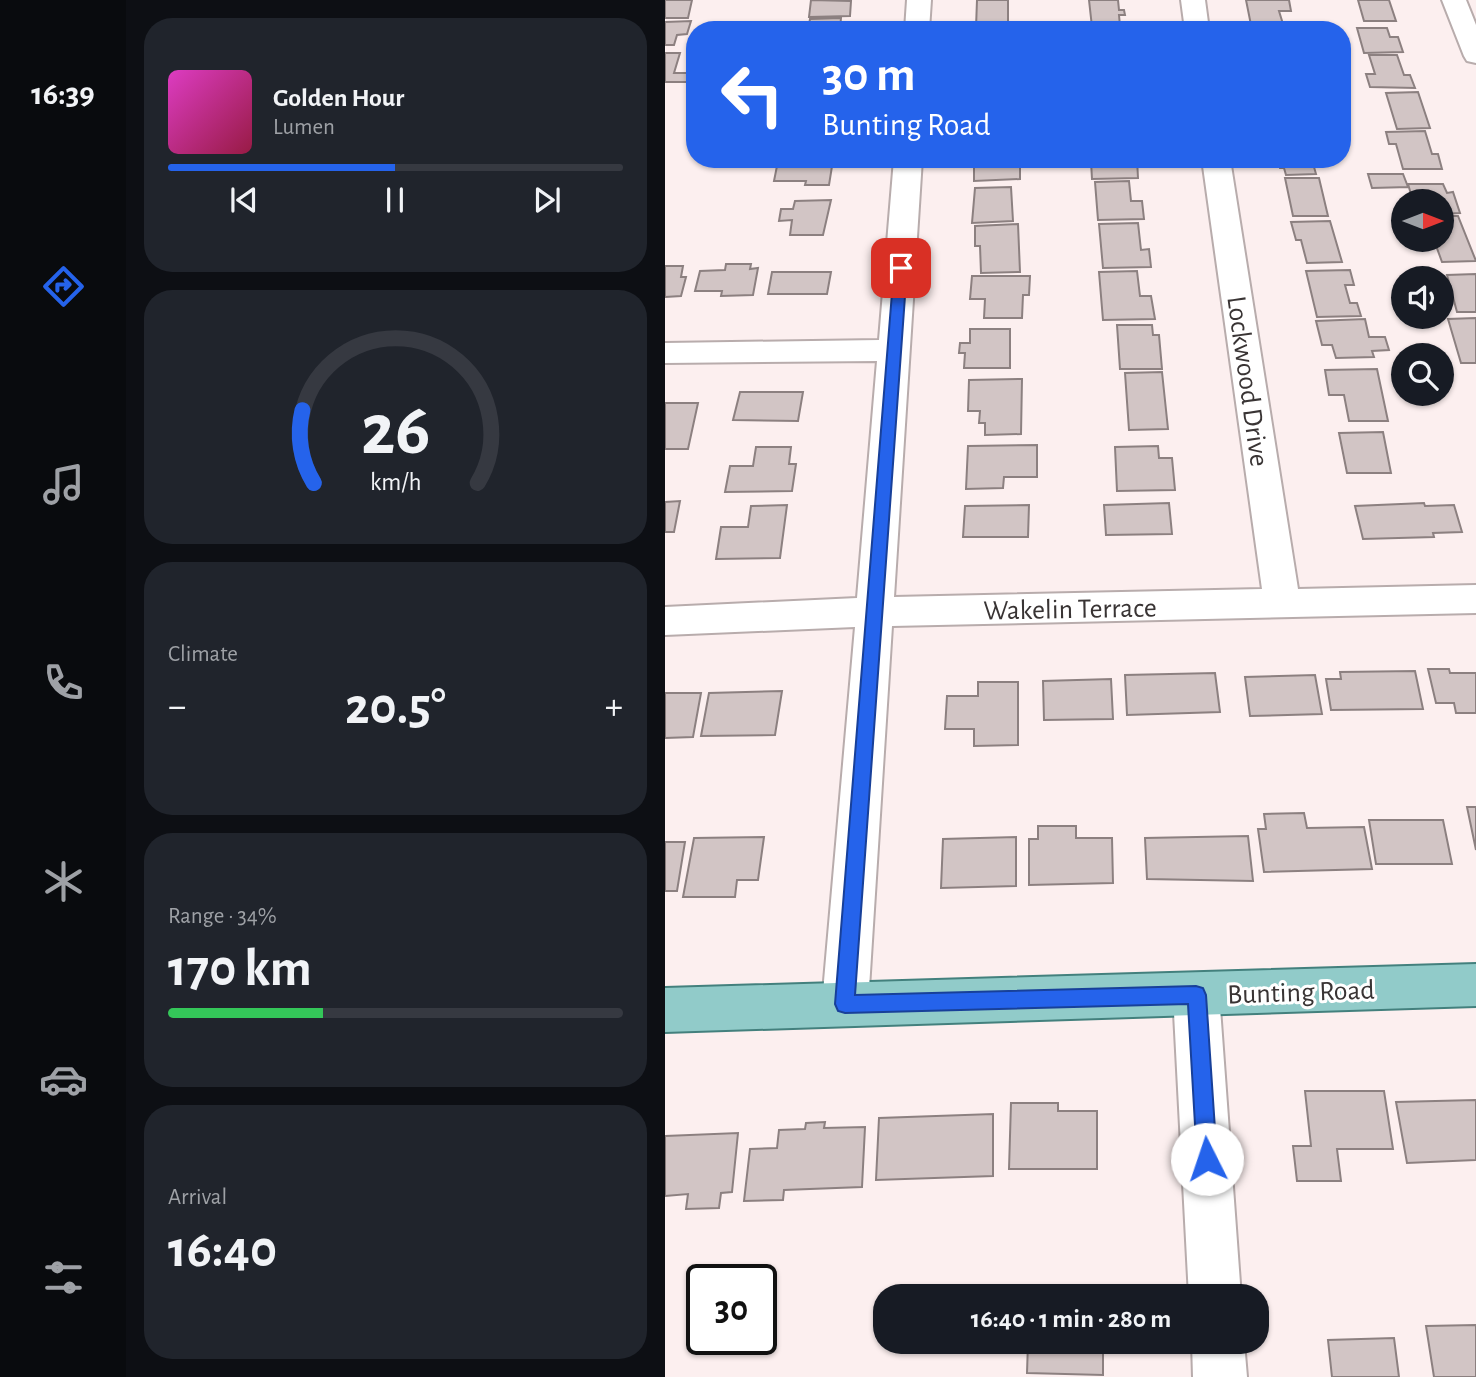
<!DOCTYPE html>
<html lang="en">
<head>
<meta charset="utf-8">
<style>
	:root { --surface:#171b24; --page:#20242c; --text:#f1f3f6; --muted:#9ea1a6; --line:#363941; --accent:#2563eb }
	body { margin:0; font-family:"Alegreya Sans",sans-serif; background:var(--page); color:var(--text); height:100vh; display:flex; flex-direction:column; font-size:26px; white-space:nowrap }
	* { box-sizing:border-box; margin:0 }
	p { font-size:23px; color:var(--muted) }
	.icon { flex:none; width:38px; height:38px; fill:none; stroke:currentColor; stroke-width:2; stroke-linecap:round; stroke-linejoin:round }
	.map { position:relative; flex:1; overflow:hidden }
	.drawer { display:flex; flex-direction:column; gap:18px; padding:18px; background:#0d0f14; width:539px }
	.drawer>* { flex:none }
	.guide { position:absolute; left:21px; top:21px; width:665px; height:147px; border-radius:28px; box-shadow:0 2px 5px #0004; background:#2563eb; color:#fff; overflow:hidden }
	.needle { width:46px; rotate:90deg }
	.tools { position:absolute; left:726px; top:189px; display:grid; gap:14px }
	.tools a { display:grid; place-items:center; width:63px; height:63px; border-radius:50%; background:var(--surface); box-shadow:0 2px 5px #0004; font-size:35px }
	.speed { position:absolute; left:21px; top:1264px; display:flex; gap:14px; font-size:35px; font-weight:700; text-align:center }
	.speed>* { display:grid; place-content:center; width:91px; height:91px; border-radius:50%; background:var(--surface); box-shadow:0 2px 5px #0004; line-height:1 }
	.speed .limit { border:4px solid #111; border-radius:10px; background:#fff; color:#111 }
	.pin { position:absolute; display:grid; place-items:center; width:60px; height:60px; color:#fff; margin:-30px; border-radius:14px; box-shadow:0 4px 10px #0006 }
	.me { position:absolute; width:77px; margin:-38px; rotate:356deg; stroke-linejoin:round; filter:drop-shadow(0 0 5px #0008) }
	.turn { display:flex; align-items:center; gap:24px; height:147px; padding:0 21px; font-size:32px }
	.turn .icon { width:91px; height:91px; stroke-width:2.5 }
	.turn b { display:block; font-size:49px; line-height:60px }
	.big { font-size:52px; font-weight:700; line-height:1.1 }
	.drawer .widget { flex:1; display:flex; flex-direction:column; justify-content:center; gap:10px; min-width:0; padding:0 24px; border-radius:28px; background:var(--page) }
	.drawer .dial { align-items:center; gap:0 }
	.dial svg { height:182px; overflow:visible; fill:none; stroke:var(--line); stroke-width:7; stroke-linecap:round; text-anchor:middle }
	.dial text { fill:var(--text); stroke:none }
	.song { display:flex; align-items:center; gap:21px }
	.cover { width:84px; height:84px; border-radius:10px; background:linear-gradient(135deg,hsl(310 70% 55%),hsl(340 70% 35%)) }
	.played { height:7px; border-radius:4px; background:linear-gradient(90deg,var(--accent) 50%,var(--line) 50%) }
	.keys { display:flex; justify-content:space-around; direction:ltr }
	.heat { display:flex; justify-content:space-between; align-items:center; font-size:38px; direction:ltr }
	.charge { height:10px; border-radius:5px; background:linear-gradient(90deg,#34c759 34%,var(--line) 0) }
	.trip { position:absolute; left:208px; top:1284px; width:396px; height:70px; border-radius:28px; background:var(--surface); box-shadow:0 2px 5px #0004; font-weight:700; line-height:70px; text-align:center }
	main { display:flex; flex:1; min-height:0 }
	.tab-bar { display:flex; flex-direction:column; width:126px; justify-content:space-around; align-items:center; background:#090b0e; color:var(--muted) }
	.tab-bar .icon { width:49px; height:49px }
	.tab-bar .active { color:var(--accent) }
	.tab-bar b { font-size:32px; color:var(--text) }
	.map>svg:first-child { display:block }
	.building { fill:#d2c5c5; stroke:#8c8080; stroke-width:2 }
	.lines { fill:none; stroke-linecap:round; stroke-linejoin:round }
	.minor-casing { stroke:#b8acac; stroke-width:4 }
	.major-casing { stroke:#43807d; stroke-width:4 }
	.minor { fill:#fff; fill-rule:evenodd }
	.major { fill:#91cbc9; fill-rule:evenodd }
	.route { fill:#2563eb; stroke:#184099; stroke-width:2 }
	.labels { text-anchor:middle; stroke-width:6; stroke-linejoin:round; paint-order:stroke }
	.street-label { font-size:28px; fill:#393434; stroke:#fff }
</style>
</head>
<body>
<main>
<nav class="tab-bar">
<b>16:39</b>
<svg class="icon active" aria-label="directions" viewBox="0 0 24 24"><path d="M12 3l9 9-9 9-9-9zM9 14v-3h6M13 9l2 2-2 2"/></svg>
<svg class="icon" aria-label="music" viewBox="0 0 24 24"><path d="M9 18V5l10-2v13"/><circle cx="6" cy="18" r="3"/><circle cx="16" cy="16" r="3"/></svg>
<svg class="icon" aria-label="phone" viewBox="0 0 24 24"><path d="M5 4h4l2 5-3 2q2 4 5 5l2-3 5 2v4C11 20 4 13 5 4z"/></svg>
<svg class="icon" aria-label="climate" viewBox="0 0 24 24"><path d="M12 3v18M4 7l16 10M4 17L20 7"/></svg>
<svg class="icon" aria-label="car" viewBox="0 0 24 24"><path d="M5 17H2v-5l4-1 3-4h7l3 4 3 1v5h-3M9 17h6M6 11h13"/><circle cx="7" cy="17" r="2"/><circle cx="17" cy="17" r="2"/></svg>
<svg class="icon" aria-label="filters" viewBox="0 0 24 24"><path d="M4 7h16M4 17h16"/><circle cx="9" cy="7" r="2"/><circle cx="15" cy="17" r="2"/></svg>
</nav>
<section class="drawer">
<div class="widget">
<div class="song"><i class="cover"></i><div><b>Golden Hour</b><p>Lumen</p></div></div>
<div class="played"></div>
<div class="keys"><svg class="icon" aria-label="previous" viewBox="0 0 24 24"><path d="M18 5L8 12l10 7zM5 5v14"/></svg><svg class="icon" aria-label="pause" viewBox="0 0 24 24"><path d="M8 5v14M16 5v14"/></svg><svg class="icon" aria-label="next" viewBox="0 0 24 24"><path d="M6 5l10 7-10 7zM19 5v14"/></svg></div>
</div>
<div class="widget dial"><svg viewBox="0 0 100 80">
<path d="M14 69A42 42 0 1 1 86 69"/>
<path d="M14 69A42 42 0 0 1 9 37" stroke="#2563eb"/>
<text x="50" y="56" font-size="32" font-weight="700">26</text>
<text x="50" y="72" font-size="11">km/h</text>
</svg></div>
<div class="widget"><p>Climate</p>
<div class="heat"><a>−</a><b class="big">20.5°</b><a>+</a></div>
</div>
<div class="widget"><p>Range · 34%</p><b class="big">170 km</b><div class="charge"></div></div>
<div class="widget"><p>Arrival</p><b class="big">16:40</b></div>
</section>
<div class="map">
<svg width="811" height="1377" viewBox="0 0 811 1377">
	<rect width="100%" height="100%" fill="#fcefef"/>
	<!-- building -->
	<path class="building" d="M0 0H27L23 18H0Z
		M146 0 186 1 185 16 144 17Z
		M312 0H343V28H311Z
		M424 0H453L454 10H459L460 15H454L455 26 427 27Z
		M581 0H624L626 11H614L618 24 586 25Z
		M693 0H724L731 21H699Z
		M176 18 175 28 171 30H143L145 19Z
		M26 21 22 34 12 35 9 45H0V22Z
		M692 28H722L725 37H733L738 52 699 53Z
		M0 53H15L9 73H26L24 82H0Z
		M704 55H732L739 75H745L750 88 705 87 701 74H710Z
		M753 92 765 128 732 129 721 93Z
		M760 131 767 154H773L777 169H738L731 144H724L721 132Z
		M309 159H345V163H355V179L309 181Z
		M437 159H472L473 178 427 179 426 161Z
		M613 159H658L659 166 649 167 651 174 621 175 619 168H615Z
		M168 160 164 185H140L141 181H109L113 161Z
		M703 174H738L743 187 707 188Z
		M620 178H654L663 216H628Z
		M464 181 466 201H477L479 219 433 220 430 182Z
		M743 184H778L782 193 788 192 795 213 777 214V201H748Z
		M346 187 348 221 307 223 310 188Z
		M166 200 158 235H125L127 220 114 221 116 209H128L130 201Z
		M777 216H793L811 261 777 262 769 240H777Z
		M665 221 677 262 642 263 636 240H631L626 222Z
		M473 223 476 250 484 249 486 267 438 268 434 224Z
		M353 224 355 272 316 273 315 246H310V226Z
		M61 264H86L85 269 93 268 88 295 56 296 57 291H30L35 271 60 270Z
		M0 266H18L16 277H21L16 296 0 297Z
		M685 270 689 285H680L685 303H692L696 316 652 317 641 271Z
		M472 271 475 296H486L490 319 438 320 434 272Z
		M107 272H166L162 294H103Z
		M811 274V312H792L782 275Z
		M307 276H365L364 295H358L357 318H319L320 299H305Z
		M811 318V363H796L783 319Z
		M700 319 704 337H720L724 350 707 351 709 357 671 358 667 345H657L651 321Z
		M452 325H487L488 335H494L497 369H455Z
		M305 329H345V368H299L300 353H294L295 343H305Z
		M712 369 723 421H684L679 395H664L660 370Z
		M497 372 503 429 464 430 460 373Z
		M357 379 356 434 320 435V423H314L315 411H303L304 380Z
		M75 392H138L133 421 68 420Z
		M0 403H33L23 449H0Z
		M718 432 726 473H682L674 433Z
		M372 445V477H339L338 488 301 489 303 446Z
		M493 446 494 458H507L510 490 452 491 450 447Z
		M91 447H126L124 464H131L127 491 60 492 65 466H88Z
		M15 501 9 532H0V502Z
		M504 503 507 534 441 535 439 505Z
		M759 503 760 506 789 505 797 532 768 533 769 537 698 539 690 506Z
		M122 505 115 558 51 559 56 527H83L86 506Z
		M364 505 363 537H298L300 506Z
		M763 669H784L785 673H811V713H791L789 703H771Z
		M750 671 758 709 666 710 661 679H676L675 672Z
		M550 673 555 712 462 715 460 675Z
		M650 675 657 714 585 716 580 677Z
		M446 679 448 719 379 720 378 681Z
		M313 682H353V745L309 746V729H280L282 696H313Z
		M117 691 110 735 36 736 44 693Z
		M0 693H36L28 737 0 738Z
		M802 807H811V850Z
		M639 813 642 828 699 827 707 869 599 872 593 829H601L599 814Z
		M704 820H778L787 864H711Z
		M373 826H411V838H447L448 883 364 885V839H373Z
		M583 836 588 881 482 879 480 838Z
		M99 837 93 880H72L70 897H18L29 838Z
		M351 837V886L276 888 278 839Z
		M0 842H20L12 891H0Z
		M640 1091H719L728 1149H672L676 1181H632L628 1146H646Z
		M811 1100V1160L742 1163 731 1102Z
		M346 1103H393V1111H432V1169H344Z
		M328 1114V1176L211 1180 214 1118Z
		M160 1122 159 1128 200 1127 197 1187 119 1190 118 1200 79 1201 85 1149 112 1148 114 1130 140 1129 141 1123Z
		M73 1133 67 1192 56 1193 54 1208 21 1209 23 1194 0 1196V1136Z
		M349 1293 424 1294V1297H349Z
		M811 1325V1377H769L761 1326Z
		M729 1338 734 1377H667L663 1340Z
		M363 1342H438V1375L362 1373Z"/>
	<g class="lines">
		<!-- minor casing -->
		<g class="minor-casing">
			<path id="minor" d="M242 0H266L264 30H240Z
				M516 0H540L544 30H520Z
				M777 0H801L811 25V63L802 61 799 56Z
				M229 159H257L229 597 597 589 537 159H565L633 589 811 585V613L227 626 203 1004 196 1019 180 1026 164 1019 157 1004 190 627 0 635V607L192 598 212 361 0 363V343L214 340Z
				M531 973 547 979 554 994 576 1297H524L508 994 515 979Z
				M527 1342H579L582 1377H528Z"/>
		</g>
		<!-- major casing -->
		<g class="major-casing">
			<path id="major" d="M811 964V1006L0 1032V988Z"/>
		</g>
		<!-- minor -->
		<use href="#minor" class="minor"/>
		<!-- major -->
		<use href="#major" class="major"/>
	</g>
	<!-- route -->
	<path class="route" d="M236 265 242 268 190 995 531 986 538 988 541 995 552 1159 549 1166 542 1169 535 1166 532 1159 523 1004 180 1013 173 1011 170 1004 229 268Z"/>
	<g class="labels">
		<!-- street labels -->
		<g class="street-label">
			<text transform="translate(584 381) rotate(82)" y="10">Lockwood Drive</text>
			<text transform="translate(405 608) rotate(-1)" y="10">Wakelin Terrace</text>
			<text transform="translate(636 991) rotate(-2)" y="10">Bunting Road</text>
		</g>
	</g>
</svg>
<div class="tools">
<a><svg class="needle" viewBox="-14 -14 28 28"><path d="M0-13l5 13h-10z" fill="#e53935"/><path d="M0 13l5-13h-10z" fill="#9ea1a6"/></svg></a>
<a><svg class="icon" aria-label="sound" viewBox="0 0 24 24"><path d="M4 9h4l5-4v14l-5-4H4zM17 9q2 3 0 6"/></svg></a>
<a><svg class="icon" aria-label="search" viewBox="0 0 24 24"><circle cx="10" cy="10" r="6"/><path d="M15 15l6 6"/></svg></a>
</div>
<div class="speed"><div class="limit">30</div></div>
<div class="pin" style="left:236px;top:268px;background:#d93025"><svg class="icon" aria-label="arrive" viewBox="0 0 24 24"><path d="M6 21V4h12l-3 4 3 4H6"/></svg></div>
<svg class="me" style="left:542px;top:1159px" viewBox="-20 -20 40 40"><circle r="19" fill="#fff"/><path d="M0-13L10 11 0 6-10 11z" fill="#2563eb"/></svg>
<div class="trip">16:40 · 1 min · 280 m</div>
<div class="guide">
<div class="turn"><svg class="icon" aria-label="left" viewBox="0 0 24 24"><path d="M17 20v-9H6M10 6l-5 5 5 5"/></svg><div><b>30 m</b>Bunting Road</div></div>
</div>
</div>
</main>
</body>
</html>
